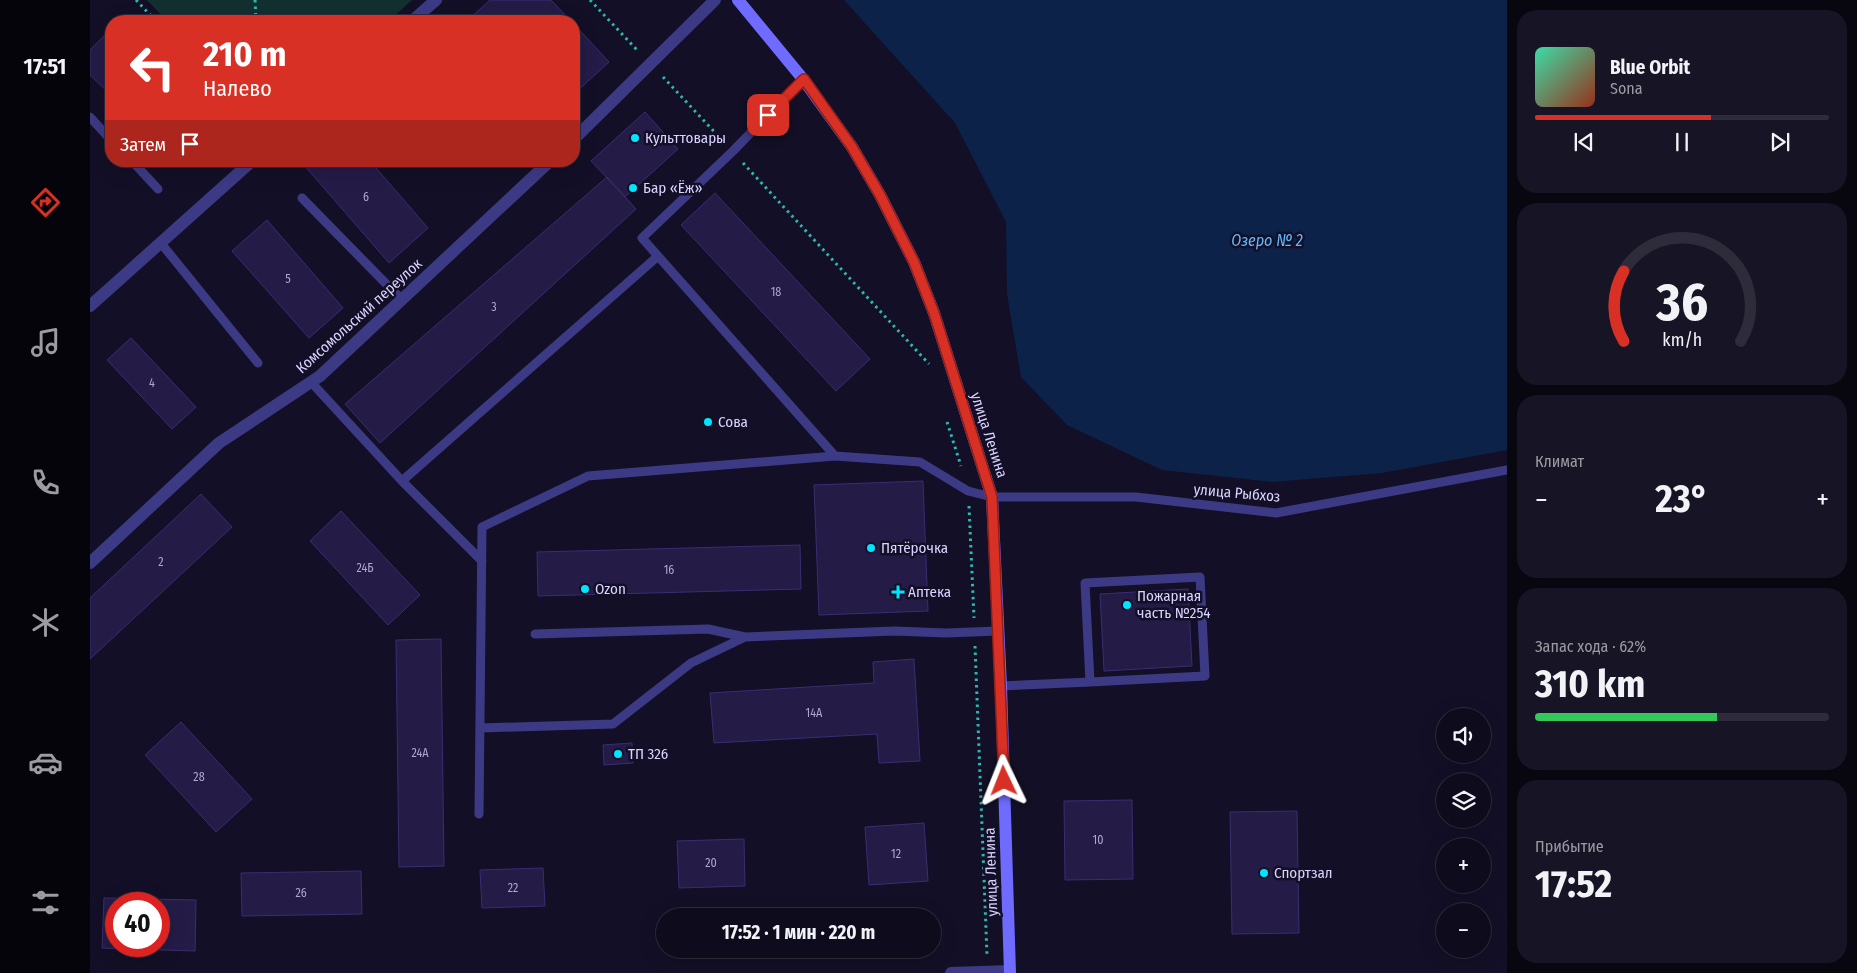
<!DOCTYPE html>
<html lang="ru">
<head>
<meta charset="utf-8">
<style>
	:root { --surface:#0e0b1c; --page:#171425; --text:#f1f3f6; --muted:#9b9ba3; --line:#2e2b3b; --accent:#d93025 }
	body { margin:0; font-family:"Fira Sans Condensed",sans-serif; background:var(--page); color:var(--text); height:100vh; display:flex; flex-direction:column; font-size:19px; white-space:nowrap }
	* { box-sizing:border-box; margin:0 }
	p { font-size:16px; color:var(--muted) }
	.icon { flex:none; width:28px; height:28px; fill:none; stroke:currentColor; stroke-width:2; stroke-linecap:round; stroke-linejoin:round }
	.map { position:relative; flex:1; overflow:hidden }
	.details { display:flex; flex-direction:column; gap:10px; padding:10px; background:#08060f; width:350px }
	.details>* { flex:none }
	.top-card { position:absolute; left:15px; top:15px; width:475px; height:152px; border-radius:20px; box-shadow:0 5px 20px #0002,0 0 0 1px var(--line); background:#d93025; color:#fff; overflow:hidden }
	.controls { position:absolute; left:1346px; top:708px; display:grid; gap:10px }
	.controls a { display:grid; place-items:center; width:55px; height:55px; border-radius:50%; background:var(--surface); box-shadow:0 5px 20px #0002,0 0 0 1px var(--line); font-size:25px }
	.speed { position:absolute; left:15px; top:892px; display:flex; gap:10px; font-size:25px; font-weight:700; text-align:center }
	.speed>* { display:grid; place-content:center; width:65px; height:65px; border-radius:50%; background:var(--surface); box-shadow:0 5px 20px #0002,0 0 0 1px var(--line); line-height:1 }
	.speed .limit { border:8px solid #d22; background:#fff; color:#111 }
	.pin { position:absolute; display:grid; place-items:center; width:42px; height:42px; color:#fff; margin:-21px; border-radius:10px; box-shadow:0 2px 8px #0006 }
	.me { position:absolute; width:55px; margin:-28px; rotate:358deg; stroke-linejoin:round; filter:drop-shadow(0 0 4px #0008) }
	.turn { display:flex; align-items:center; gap:18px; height:105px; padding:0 15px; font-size:22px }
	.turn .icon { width:65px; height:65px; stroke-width:2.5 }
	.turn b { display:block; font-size:35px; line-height:42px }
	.then { display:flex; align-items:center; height:48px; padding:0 15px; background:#0003; gap:10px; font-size:19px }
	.big { font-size:38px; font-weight:700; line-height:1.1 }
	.details .card { flex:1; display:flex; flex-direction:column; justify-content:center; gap:8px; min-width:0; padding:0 18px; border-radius:20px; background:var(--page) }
	.details .dial { align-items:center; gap:0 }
	.dial svg { height:130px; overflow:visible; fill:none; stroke:var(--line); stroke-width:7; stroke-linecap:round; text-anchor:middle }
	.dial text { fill:var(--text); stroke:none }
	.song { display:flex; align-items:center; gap:15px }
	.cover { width:60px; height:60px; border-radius:8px; background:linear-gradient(135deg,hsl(160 70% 55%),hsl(10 70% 35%)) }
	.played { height:5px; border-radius:2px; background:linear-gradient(90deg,var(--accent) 60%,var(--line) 60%) }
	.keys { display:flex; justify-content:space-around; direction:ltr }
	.heat { display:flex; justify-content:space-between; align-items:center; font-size:28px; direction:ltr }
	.charge { height:8px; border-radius:4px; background:linear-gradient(90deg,#34c759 62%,var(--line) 0) }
	.trip { position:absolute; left:566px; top:908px; width:285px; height:50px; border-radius:25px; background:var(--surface); box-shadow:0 5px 20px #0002,0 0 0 1px var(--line); font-weight:700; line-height:50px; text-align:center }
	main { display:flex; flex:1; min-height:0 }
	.tabs { display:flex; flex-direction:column; width:90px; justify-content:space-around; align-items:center; background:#06040b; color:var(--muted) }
	.tabs .icon { width:35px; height:35px }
	.tabs .on { color:var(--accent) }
	.tabs b { font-size:22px; color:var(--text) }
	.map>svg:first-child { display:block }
	.green { fill:#12302f }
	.water { fill:#0c2248 }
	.building { fill:#241b47; stroke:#3b2d73; fill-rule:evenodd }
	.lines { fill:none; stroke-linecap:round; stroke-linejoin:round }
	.path { stroke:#2fb8b0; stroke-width:3; stroke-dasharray:2.5 4; stroke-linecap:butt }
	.lane { stroke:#3d3a85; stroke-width:9 }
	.street { stroke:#3d3a85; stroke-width:12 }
	.secondary { stroke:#6f6bff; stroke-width:12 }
	.route-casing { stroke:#8d1f18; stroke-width:12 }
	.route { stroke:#d93025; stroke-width:9 }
	.poi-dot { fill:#00e5ff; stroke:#130f26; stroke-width:2 }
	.labels { text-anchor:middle; stroke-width:5; stroke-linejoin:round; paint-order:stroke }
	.number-label { font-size:12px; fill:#aca6d1 }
	.poi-label { font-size:15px; fill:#d9d4ff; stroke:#130f26; text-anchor:start }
	.street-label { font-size:15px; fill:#d9d4ff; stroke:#130f26 }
	.water-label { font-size:16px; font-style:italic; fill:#62b6ff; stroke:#130f26 }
</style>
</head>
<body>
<main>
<nav class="tabs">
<b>17:51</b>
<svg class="icon on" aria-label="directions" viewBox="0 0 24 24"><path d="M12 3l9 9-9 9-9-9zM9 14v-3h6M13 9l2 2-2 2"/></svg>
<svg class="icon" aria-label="music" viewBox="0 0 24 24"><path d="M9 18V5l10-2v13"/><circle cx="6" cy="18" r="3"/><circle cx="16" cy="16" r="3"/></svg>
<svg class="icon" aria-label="phone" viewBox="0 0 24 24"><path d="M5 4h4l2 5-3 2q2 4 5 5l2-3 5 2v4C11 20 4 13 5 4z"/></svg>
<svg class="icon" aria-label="climate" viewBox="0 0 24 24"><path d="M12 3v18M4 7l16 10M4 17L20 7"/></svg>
<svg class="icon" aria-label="car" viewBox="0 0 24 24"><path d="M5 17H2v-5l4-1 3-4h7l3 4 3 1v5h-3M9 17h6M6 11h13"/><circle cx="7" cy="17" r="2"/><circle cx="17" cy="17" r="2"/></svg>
<svg class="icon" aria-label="filters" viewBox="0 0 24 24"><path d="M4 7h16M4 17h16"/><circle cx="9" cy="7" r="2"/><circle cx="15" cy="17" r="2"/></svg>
</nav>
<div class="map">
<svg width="1417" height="973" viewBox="0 0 1417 973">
	<rect width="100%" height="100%" fill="#130f26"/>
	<!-- green -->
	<path class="green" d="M57 0H322L299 21H77Z"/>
	<!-- water -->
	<path class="water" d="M754 0H1417V450L1292 473 1182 482 1072 470 977 425 931 377 917 294 916 222 865 123Z"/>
	<!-- building -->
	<path class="building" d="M400 0H461L481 21H377Z
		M484 24 519 62 484 94Z
		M21 29V95L0 75V50Z
		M555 112 588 149 535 197 501 161Z
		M218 161H280L338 228 299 263 214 165Z
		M517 177 546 209 290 443 255 404Z
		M625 193 780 359 746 391 591 225Z
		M177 220 253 308 219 338 142 251Z
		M41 338 106 407 82 429 17 360Z
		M833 481 838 611 729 615 724 485Z
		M111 494 142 527 0 659V598Z
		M251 511 330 595 298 625 220 541Z
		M710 545 711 589 448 596 447 552Z
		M1098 589 1102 666 1014 671 1010 594Z
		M351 639 354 866 309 867 306 640Z
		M824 659 830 761 789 763 787 734 624 743 620 693 784 683 783 662Z
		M91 722 162 799 126 832 55 755Z
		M542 743 543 763 514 765 513 745Z
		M1042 800 1043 879 975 880 974 801Z
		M1207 811 1209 933 1142 934 1140 812Z
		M834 823 838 881 779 885 775 827Z
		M654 839 655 886 589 888 587 841Z
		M453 868 455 906 392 908 390 870Z
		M271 871 272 914 152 916 151 873Z
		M14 898 106 900 105 951 12 948ZM26 904H69V946H26Z"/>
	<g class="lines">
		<!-- path -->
		<path class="path" d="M46 0 66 21
			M165 0 166 21
			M500 0 548 51
			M573 77 632 140
			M653 163 839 364
			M857 422 871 466
			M879 506 884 618
			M885 646 897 955"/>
		<!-- lane -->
		<path class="lane" d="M713 79 643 151 552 238 745 456
			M0 117 21 140
			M42 161 68 189
			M212 198 312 300
			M70 242 168 363
			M221 382 312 481 392 561
			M312 481 568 256
			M445 634 618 629 655 637
			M911 686 1000 682 995 583 1110 577 1115 676 1000 682
			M390 728 523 724 601 663 655 637 804 631 856 633 908 631
			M389 814 392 527 498 476 745 456 830 462 878 491 902 497H1046L1186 513 1417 470"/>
		<!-- street -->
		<path class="street" d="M322 21 346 0
			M484 139 625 0
			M0 306 162 161
			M0 563 129 443 230 376 460 161
			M861 973 920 971"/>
		<!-- secondary -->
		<path class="secondary" d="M648 0 713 79 762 147 790 195 824 262 844 313 902 497 911 686 920 973"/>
	</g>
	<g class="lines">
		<!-- route casing -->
		<g class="route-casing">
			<path id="route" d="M678 115 714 79 762 147 790 195 824 262 844 313 902 497 914 781"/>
		</g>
		<!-- route -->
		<use href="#route" class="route"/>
	</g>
	<!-- markers -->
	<g class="poi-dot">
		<circle cx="545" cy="138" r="5"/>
		<circle cx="543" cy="188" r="5"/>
		<circle cx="618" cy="422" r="5"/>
		<circle cx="781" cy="548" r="5"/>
		<circle cx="495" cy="589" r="5"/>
		<path d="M805.5 584.5h5v5h5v5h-5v5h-5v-5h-5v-5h5z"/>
		<circle cx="1037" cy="605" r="5"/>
		<circle cx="528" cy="754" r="5"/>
		<circle cx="1174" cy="873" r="5"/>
	</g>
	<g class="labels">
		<!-- number labels -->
		<g class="number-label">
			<text x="276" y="201">6</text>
			<text x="198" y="283">5</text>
			<text x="686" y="296">18</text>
			<text x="404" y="311">3</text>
			<text x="62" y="387">4</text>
			<text x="71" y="566">2</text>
			<text x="275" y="572">24Б</text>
			<text x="579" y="574">16</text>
			<text x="724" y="717">14А</text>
			<text x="330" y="757">24А</text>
			<text x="109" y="781">28</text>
			<text x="1008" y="844">10</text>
			<text x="806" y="858">12</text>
			<text x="621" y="867">20</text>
			<text x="423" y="892">22</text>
			<text x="211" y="897">26</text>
		</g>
		<!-- poi labels -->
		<g class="poi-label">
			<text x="555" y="143">Культтовары</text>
			<text x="553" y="193">Бар «Ёж»</text>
			<text x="628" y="427">Сова</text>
			<text x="791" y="553">Пятёрочка</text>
			<text x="505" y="594">Ozon</text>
			<text x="818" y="597">Аптека</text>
			<text x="1047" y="601">Пожарная<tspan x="1047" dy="17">часть №254</tspan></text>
			<text x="538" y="759">ТП 326</text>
			<text x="1184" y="878">Спортзал</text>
		</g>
		<!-- street labels -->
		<g class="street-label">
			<text transform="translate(269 316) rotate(-42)" y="5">Комсомольский переулок</text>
			<text transform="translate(899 435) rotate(72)" y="5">улица Ленина</text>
			<text transform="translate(1147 493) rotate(5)" y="5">улица Рыбхоз</text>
			<text transform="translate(901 872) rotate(-92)" y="5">улица Ленина</text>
		</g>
		<!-- water labels -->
		<g class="water-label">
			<text x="1177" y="246">Озеро № 2</text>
		</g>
	</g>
</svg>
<div class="controls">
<a><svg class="icon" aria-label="sound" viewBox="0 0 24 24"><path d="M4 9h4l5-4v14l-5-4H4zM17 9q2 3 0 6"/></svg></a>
<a><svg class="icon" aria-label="layers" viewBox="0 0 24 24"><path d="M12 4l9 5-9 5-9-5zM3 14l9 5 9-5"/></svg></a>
<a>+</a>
<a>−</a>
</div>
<div class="speed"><div class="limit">40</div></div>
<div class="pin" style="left:678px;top:115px;background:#d93025"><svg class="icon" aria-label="arrive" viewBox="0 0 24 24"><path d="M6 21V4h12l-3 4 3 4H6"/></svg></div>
<svg class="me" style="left:914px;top:781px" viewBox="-20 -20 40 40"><path d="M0-17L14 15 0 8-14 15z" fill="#d93025" stroke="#fff" stroke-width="4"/></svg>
<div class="trip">17:52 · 1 мин · 220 m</div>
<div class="top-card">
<div class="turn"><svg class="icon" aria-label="left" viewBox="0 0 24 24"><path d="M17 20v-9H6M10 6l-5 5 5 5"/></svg><div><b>210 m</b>Налево</div></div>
<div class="then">Затем<svg class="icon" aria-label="arrive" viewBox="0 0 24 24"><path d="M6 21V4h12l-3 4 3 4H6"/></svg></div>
</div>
</div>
<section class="details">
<div class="card">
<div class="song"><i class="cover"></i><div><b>Blue Orbit</b><p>Sona</p></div></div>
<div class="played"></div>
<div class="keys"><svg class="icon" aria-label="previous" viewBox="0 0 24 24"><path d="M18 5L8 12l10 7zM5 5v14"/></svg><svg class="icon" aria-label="pause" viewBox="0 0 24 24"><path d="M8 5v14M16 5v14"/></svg><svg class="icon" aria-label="next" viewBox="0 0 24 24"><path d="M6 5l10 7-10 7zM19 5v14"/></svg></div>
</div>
<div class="card dial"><svg viewBox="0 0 100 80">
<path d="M14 69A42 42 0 1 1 86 69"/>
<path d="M14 69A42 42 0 0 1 14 26" stroke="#d93025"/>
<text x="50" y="56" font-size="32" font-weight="700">36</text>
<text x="50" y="72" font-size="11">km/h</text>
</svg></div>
<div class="card"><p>Климат</p>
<div class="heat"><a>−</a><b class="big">23°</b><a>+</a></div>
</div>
<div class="card"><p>Запас хода · 62%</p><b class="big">310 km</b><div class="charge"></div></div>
<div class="card"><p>Прибытие</p><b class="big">17:52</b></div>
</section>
</main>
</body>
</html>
